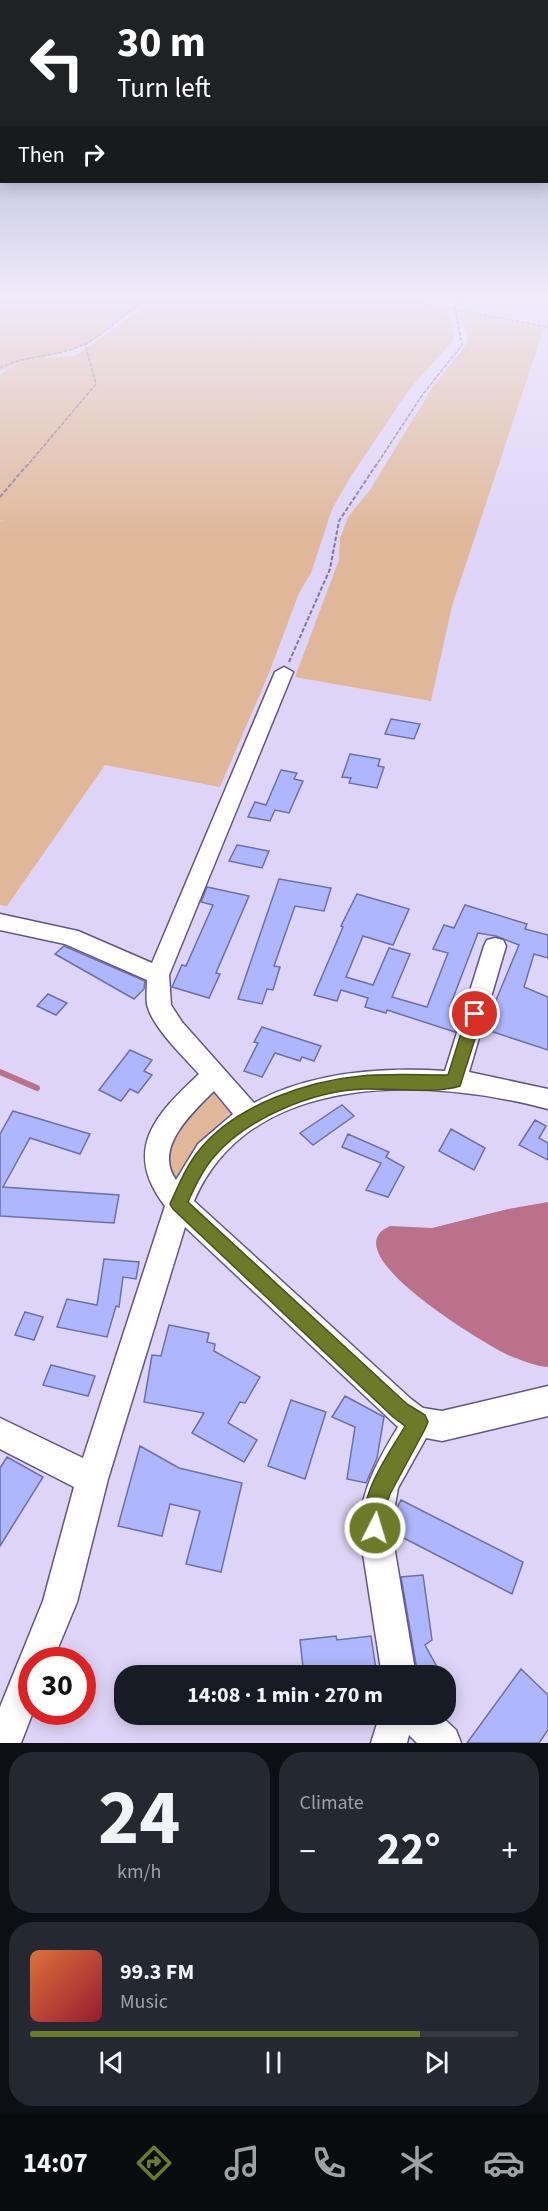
<!DOCTYPE html>
<html lang="en">
<head>
<meta charset="utf-8">
<style>
	:root { --surface:#171b24; --page:#242831; --text:#f1f3f6; --muted:#9ea1a6; --line:#363941; --accent:#6d7b28 }
	body { margin:0; font-family:"Source Sans 3",sans-serif; background:var(--page); color:var(--text); height:100vh; display:flex; flex-direction:column; font-size:22px; white-space:nowrap }
	* { box-sizing:border-box; margin:0 }
	p { font-size:20px; color:var(--muted) }
	.icon { flex:none; width:33px; height:33px; fill:none; stroke:currentColor; stroke-width:2; stroke-linecap:round; stroke-linejoin:round }
	.map { position:relative; height:1743px; overflow:hidden }
	.side { display:flex; flex-direction:column; gap:9px; padding:9px; background:#0d0f14; flex:1 }
	.side>* { flex:none }
	.hud { position:absolute; left:0px; top:0px; width:549px; height:183px; box-shadow:0 3px 15px #0003; background:#202124; color:#fff; overflow:hidden }
	.speed { position:absolute; left:18px; top:1647px; display:flex; gap:12px; font-size:30px; font-weight:700; text-align:center }
	.speed>* { display:grid; place-content:center; width:78px; height:78px; border-radius:50%; background:var(--surface); box-shadow:0 3px 15px #0003; line-height:1 }
	.speed .limit { border:9px solid #d22; background:#fff; color:#111 }
	.pin { position:absolute; display:grid; place-items:center; width:51px; height:51px; color:#fff; margin:-26px; border:3px solid #fff; border-radius:50%; box-shadow:0 2px 6px #0007 }
	.me { position:absolute; width:66px; margin:-33px; rotate:5deg; stroke-linejoin:round; filter:drop-shadow(0 0 4px #0008) }
	.turn { display:flex; align-items:center; gap:21px; height:126px; padding:0 18px; font-size:27px }
	.turn .icon { width:78px; height:78px; stroke-width:2.5 }
	.turn b { display:block; font-size:42px; line-height:51px }
	.then { display:flex; align-items:center; height:57px; padding:0 18px; background:#0003; gap:12px; font-size:22px }
	.big { font-size:45px; font-weight:700; line-height:1.1 }
	.side .card { flex:1; display:flex; flex-direction:column; justify-content:center; gap:9px; min-width:0; padding:0 21px; border-radius:24px; background:var(--page) }
	.side .dial { align-items:center; gap:0 }
	.dial b { font-size:78px; line-height:1 }
	.song { display:flex; align-items:center; gap:18px }
	.cover { width:72px; height:72px; border-radius:9px; background:linear-gradient(135deg,hsl(20 70% 55%),hsl(350 70% 35%)) }
	.played { height:6px; border-radius:3px; background:linear-gradient(90deg,var(--accent) 80%,var(--line) 80%) }
	.keys { display:flex; justify-content:space-around; direction:ltr }
	.heat { display:flex; justify-content:space-between; align-items:center; font-size:33px; direction:ltr }
	.side .tiles { flex:1; display:grid; gap:9px; grid-template-columns:1fr 1fr }
	.card:last-child { grid-column:span 2 }
	.trip { position:absolute; left:114px; top:1665px; width:342px; height:60px; border-radius:24px; background:var(--surface); box-shadow:0 3px 15px #0003; font-weight:700; line-height:60px; text-align:center }
	.tabs { display:flex; height:96px; justify-content:space-around; align-items:center; background:#090b0e; color:var(--muted) }
	.tabs .icon { width:42px; height:42px }
	.tabs .active { color:var(--accent) }
	.tabs b { font-size:27px; color:var(--text) }
	.map>svg:first-child { display:block }
	.green { fill:#e0b798 }
	.water { fill:#bc718a }
	.lines { fill:none; stroke-linecap:round; stroke-linejoin:round }
	.stream { stroke:#bc718a; stroke-width:6 }
	.building { fill:#aeb7fd; stroke:#6b71a5; stroke-width:1.5 }
	.minor-casing { stroke:#645486; stroke-width:3 }
	.path-far1 { stroke:#827996; stroke-width:1.5; stroke-dasharray:4 1.5; stroke-linecap:butt }
	.path { stroke:#827996; stroke-width:2; stroke-dasharray:4.5 2; stroke-linecap:butt }
	.minor { fill:#fff; fill-rule:evenodd }
	.route { fill:#6d7b28; stroke:#47501a; stroke-width:1.5 }
</style>
</head>
<body>
<div class="map">
<svg width="548" height="1743" viewBox="0 0 548 1743">
	<rect width="100%" height="100%" fill="#ded4f7"/>
	<!-- green -->
	<path class="green" d="M0 295H160L109 325 91 343 41 358 75 356 162 295H366L441 308C451 314 455 330 453 341L410 388 351 476 332 509 311 573 299 593 269 673 220 787 105 765 7 906 0 905V522L5 520 0 521V375L19 362 0 371Z
		M471 314 544 328 452 606 431 701 295 677 339 560 340 538 348 517 370 490 432 388 463 349 468 340 467 332 460 315Z
		M214 1085 232 1111 199 1143 176 1181 165 1162 186 1113Z"/>
	<!-- water -->
	<path class="water" d="M548 1202V1367C534 1366 521 1360 508 1355 487 1345 329 1252 390 1226L432 1228 508 1209Z"/>
	<g class="lines">
		<!-- stream -->
		<path class="stream" d="M0 1072 37 1088"/>
	</g>
	<!-- building -->
	<path class="building" d="M391 719 420 724 414 739 385 734Z
		M350 754 380 759 378 766 384 767 377 788 349 783 351 778 342 777Z
		M281 770 297 773 294 779 303 781 289 813 275 810 270 821 248 817 255 802 266 805Z
		M237 845 269 851 262 868 229 861Z
		M279 879 331 888 324 911 295 906 274 966 280 967 273 990 267 989 262 1004 238 999Z
		M207 887 249 896 216 973 220 974 209 998 172 987 182 965 186 966 213 905 201 902Z
		M357 894 409 909 393 945 363 936 346 977 373 985 389 948 410 954 392 997 427 1007 448 953 433 949 444 925 454 928 465 905 527 924 525 929 548 935V958L534 954 524 987 548 997V1050L484 1029 519 945 496 936 478 933 450 1006 462 1009 455 1032 387 1010 386 1013 365 1007 368 998 341 990 337 1001 314 995 343 927 341 926Z
		M64 946 145 981 144 989 134 999 55 954Z
		M48 994 67 1003 56 1015 37 1006Z
		M262 1027 321 1046 314 1061 302 1057 300 1061 275 1053 262 1077 244 1071 258 1043 254 1042Z
		M130 1050 152 1060 144 1071 152 1075 138 1093 130 1089 121 1101 99 1090Z
		M342 1105 354 1116 313 1145 300 1133Z
		M13 1111 90 1134 80 1154 30 1138 3 1187 119 1195 114 1223 0 1216V1134Z
		M535 1120 546 1126 539 1138 548 1143V1160L519 1145Z
		M451 1129 485 1148 474 1170 439 1151Z
		M348 1134 389 1152 386 1157 404 1167 388 1197 366 1190 381 1163 342 1147Z
		M104 1259 139 1262 136 1279 123 1277 119 1307 116 1306 107 1337 57 1327 67 1299 97 1305Z
		M25 1312 43 1317 34 1340 15 1335Z
		M169 1325 209 1333 207 1342 215 1344 214 1351 260 1377 245 1403 240 1402 228 1423 257 1440 244 1462 192 1433 204 1413 144 1402 152 1355 161 1356Z
		M51 1365 95 1376 88 1396 43 1385Z
		M345 1396 384 1417 377 1458 366 1483 347 1479 355 1427 332 1417Z
		M291 1400 326 1412 305 1479 268 1466Z
		M140 1446 179 1468 242 1483 221 1572 186 1564 200 1511 170 1504 162 1536 118 1526Z
		M7 1457 43 1477 0 1546V1468Z
		M401 1500 523 1562 512 1594 394 1533 396 1510Z
		M423 1575 432 1640 425 1645 442 1676H418L401 1577Z
		M336 1636 337 1640 371 1636 377 1676H304L300 1640Z
		M521 1669 548 1695V1730L539 1743H467Z"/>
	<g class="lines">
		<!-- minor casing -->
		<g class="minor-casing">
			<path id="minor" d="M284 667 293 672 169 975 171 1005 182 1022 254 1103C311 1072 381 1067 445 1071L484 946 487 940 495 938 503 940 506 946 469 1072 548 1089V1109C432 1078 251 1068 194 1201L411 1399 423 1408 442 1411 548 1386V1416L442 1441 426 1438 398 1488 391 1528 416 1676H382L359 1528C361 1490 379 1458 398 1427L185 1227 108 1479 77 1602 53 1660H32L33 1712 21 1743H0V1707L43 1601 74 1487 0 1449V1418L83 1458 165 1206C122 1150 155 1115 199 1074 185 1058 151 1026 147 1004 146 996 147 988 147 980L65 944 0 930V914L78 931 152 963 275 672ZM214 1091 233 1114 198 1144 176 1180C153 1148 192 1113 214 1091Z
				M380 1714H439L456 1730 461 1743H417L409 1735 407 1743H371Z"/>
		</g>
		<!-- path-far1 -->
		<path class="path-far1" d="M375 295 548 327
			M0 368C23 356 49 357 73 349 103 338 125 312 151 295
			M26 467 96 384 85 344
			M375 467 423 394 462 345 455 307 459 295"/>
		<!-- path -->
		<path class="path" d="M0 497 27 465
			M289 662 330 569 339 521 376 465"/>
		<!-- minor -->
		<use href="#minor" class="minor"/>
	</g>
	<!-- sky -->
	<linearGradient id="sky" x2="0" y2="1"><stop stop-color="#9699c2"/><stop offset="0.55" stop-color="#f0ecfb"/><stop offset="1" stop-color="#f0ecfb" stop-opacity="0"/></linearGradient>
	<rect width="548" height="539" fill="url(#sky)"/>
	<!-- route -->
	<path class="route" d="M475 1008 483 1014 460 1086C437 1094 390 1088 364 1089 313 1091 246 1118 213 1158 202 1171 195 1186 188 1202L407 1404 425 1415 428 1422 425 1429 390 1494 385 1508 386 1528 383 1536 375 1539 368 1536C353 1500 388 1456 405 1426L393 1417 173 1209 170 1204C179 1184 187 1164 201 1148 237 1105 307 1081 361 1076 390 1073 420 1075 448 1075L467 1014Z"/>
</svg>
<div class="speed"><div class="limit">30</div></div>
<div class="pin" style="left:475px;top:1014px;background:#d93025"><svg class="icon" aria-label="arrive" viewBox="0 0 24 24"><path d="M6 21V4h12l-3 4 3 4H6"/></svg></div>
<svg class="me" style="left:375px;top:1528px" viewBox="-20 -20 40 40"><circle r="17" fill="#6d7b28" stroke="#fff" stroke-width="3"/><path d="M0-11L8 9 0 5-8 9z" fill="#fff"/></svg>
<div class="trip">14:08 · 1 min · 270 m</div>
<div class="hud">
<div class="turn"><svg class="icon" aria-label="left" viewBox="0 0 24 24"><path d="M17 20v-9H6M10 6l-5 5 5 5"/></svg><div><b>30 m</b>Turn left</div></div>
<div class="then">Then<svg class="icon" aria-label="right" viewBox="0 0 24 24"><path d="M7 20v-9h11M14 6l5 5-5 5"/></svg></div>
</div>
</div>
<section class="side">
<div class="tiles">
<div class="card dial"><b>24</b><p>km/h</p></div>
<div class="card"><p>Climate</p>
<div class="heat"><a>−</a><b class="big">22°</b><a>+</a></div>
</div>
<div class="card">
<div class="song"><i class="cover"></i><div><b>99.3 FM</b><p>Music</p></div></div>
<div class="played"></div>
<div class="keys"><svg class="icon" aria-label="previous" viewBox="0 0 24 24"><path d="M18 5L8 12l10 7zM5 5v14"/></svg><svg class="icon" aria-label="pause" viewBox="0 0 24 24"><path d="M8 5v14M16 5v14"/></svg><svg class="icon" aria-label="next" viewBox="0 0 24 24"><path d="M6 5l10 7-10 7zM19 5v14"/></svg></div>
</div>
</div>
</section>
<nav class="tabs">
<b>14:07</b>
<svg class="icon active" aria-label="directions" viewBox="0 0 24 24"><path d="M12 3l9 9-9 9-9-9zM9 14v-3h6M13 9l2 2-2 2"/></svg>
<svg class="icon" aria-label="music" viewBox="0 0 24 24"><path d="M9 18V5l10-2v13"/><circle cx="6" cy="18" r="3"/><circle cx="16" cy="16" r="3"/></svg>
<svg class="icon" aria-label="phone" viewBox="0 0 24 24"><path d="M5 4h4l2 5-3 2q2 4 5 5l2-3 5 2v4C11 20 4 13 5 4z"/></svg>
<svg class="icon" aria-label="climate" viewBox="0 0 24 24"><path d="M12 3v18M4 7l16 10M4 17L20 7"/></svg>
<svg class="icon" aria-label="car" viewBox="0 0 24 24"><path d="M5 17H2v-5l4-1 3-4h7l3 4 3 1v5h-3M9 17h6M6 11h13"/><circle cx="7" cy="17" r="2"/><circle cx="17" cy="17" r="2"/></svg>
</nav>
</body>
</html>
